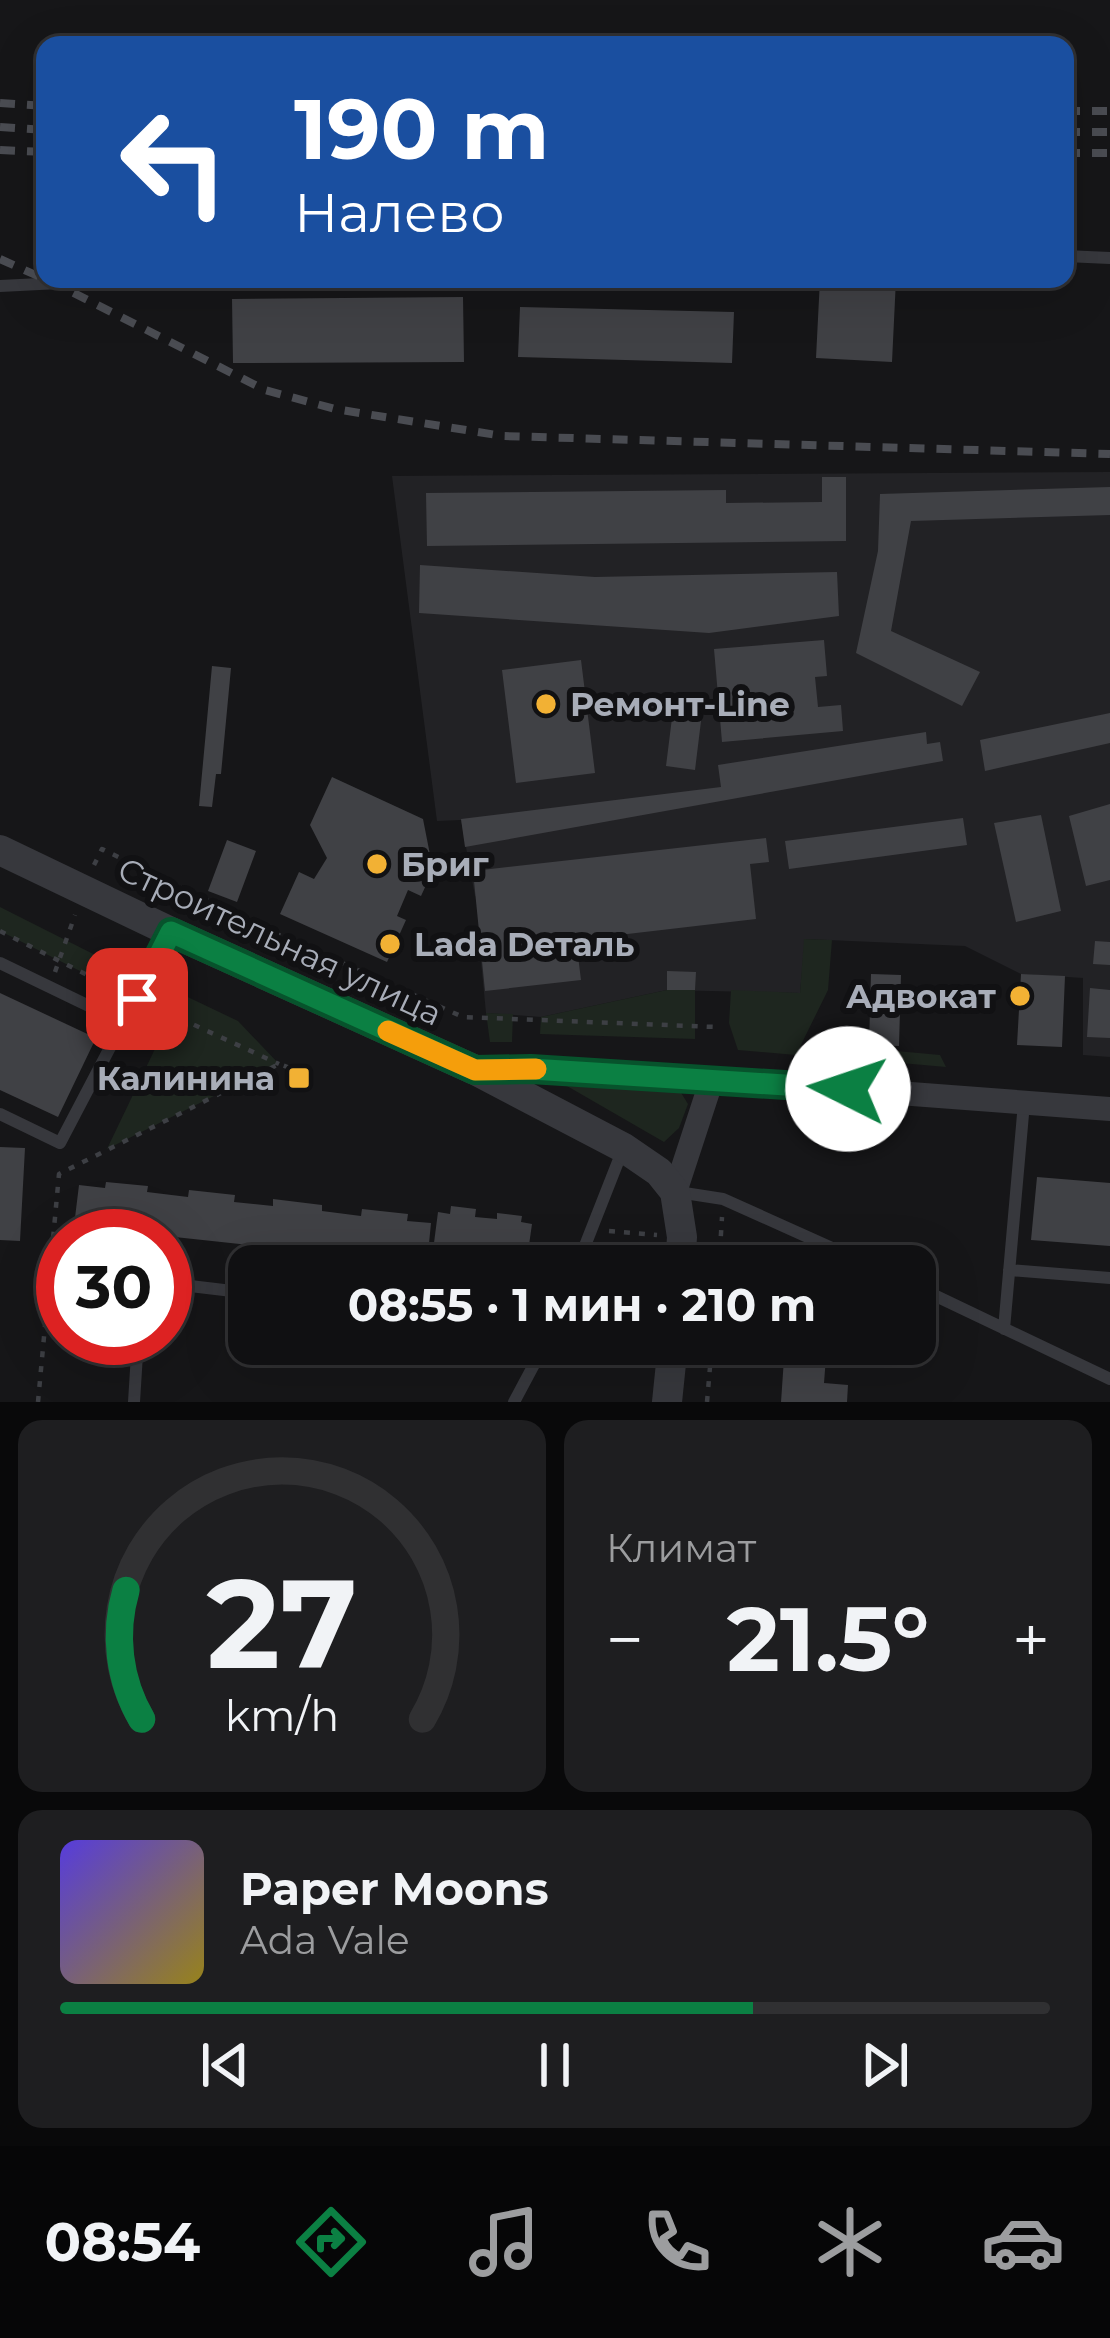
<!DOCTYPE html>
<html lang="ru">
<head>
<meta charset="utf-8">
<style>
	:root { --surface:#101012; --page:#1e1e20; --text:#f1f3f6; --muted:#9c9d9f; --line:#303032; --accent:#0b8043 }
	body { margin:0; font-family:Montserrat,sans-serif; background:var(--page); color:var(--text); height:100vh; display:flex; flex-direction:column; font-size:45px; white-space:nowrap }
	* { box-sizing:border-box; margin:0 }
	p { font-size:39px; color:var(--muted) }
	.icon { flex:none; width:66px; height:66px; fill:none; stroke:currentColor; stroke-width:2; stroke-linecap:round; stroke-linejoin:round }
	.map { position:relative; height:1402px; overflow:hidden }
	.details { display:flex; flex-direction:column; gap:18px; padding:18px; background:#09090a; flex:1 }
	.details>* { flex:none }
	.hud { position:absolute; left:36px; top:36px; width:1038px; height:252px; border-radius:24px; box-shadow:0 12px 48px #0002,0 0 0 3px var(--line); background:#1a4fa0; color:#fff; overflow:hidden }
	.speed { position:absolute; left:36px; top:1209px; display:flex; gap:24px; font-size:60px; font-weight:700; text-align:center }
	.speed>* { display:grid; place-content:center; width:156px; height:156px; border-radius:50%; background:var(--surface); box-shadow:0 12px 48px #0002,0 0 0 3px var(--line); line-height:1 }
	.speed .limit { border:18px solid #d22; background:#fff; color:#111 }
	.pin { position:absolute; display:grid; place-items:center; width:102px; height:102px; color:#fff; margin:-51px; border-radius:24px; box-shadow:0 6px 18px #0006 }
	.me { position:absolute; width:132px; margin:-66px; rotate:274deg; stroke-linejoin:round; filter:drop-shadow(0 0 9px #0008) }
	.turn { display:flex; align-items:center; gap:42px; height:252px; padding:0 60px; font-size:54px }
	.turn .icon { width:156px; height:156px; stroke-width:2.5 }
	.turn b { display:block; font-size:84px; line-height:102px }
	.big { font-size:90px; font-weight:700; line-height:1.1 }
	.details .widget { flex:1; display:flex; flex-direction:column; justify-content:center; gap:18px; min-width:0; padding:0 42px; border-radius:24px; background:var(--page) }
	.details .dial { align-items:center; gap:0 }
	.dial svg { height:312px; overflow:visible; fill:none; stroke:var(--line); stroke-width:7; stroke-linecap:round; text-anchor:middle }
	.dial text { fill:var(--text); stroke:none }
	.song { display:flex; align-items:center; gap:36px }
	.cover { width:144px; height:144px; border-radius:18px; background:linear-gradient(135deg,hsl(250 70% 55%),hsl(50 70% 35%)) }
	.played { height:12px; border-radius:6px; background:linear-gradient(90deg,var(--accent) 70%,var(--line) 70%) }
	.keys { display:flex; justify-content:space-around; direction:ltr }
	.heat { display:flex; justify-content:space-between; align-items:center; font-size:66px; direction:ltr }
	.details .tiles { flex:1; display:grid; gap:18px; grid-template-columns:1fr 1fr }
	.widget:last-child { grid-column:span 2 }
	.trip { position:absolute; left:228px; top:1245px; width:708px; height:120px; border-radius:24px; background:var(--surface); box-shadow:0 12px 48px #0002,0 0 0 3px var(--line); font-weight:700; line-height:120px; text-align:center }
	.menu { display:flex; height:192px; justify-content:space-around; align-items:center; background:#060607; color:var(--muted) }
	.menu .icon { width:84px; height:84px }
	.menu .current { color:var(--accent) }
	.menu b { font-size:54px; color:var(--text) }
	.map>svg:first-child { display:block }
	.built { fill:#222225 }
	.green { fill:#1e261f }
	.building { fill:#404145 }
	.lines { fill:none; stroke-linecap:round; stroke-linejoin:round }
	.path { stroke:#3d3f44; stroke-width:4.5; stroke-dasharray:6 9; stroke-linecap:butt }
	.service { stroke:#37383d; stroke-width:12 }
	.minor { stroke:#37383d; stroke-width:24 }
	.tertiary { stroke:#37383d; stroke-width:30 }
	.rail { stroke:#4a4c52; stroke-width:8; stroke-dasharray:15 12; stroke-linecap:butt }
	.route-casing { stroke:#07532c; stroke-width:30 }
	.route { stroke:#0b8043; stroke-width:21 }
	.slow { stroke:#f59e0b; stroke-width:21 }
	.poi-dot { fill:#f2b134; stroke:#111113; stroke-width:4.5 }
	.labels { text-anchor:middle; stroke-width:12; stroke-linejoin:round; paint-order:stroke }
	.poi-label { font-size:33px; font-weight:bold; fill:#a8adb8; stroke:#111113; text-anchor:start }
	.street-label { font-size:33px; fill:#a8adb8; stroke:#111113 }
</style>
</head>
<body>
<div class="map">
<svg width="1110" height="1402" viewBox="0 0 1110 1402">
	<rect width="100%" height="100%" fill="#161618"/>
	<!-- built -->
	<path class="built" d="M1110 472V1057L1083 1055V978L1021 974 965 946 805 939 800 993 667 990 541 1017 486 1013 480 951 535 944 528 890 475 896 461 820 437 821 392 476Z"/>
	<!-- green -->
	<path class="green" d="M0 907 123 969 124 984 120 991 0 931Z
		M804 939 832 940 828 990 796 1055 738 1050 729 1023 731 990 800 993Z
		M173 990 238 1021 279 1064 107 1149 164 1030 146 1021 157 999Z
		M667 990H695V1039L540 1034 541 1017Z
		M486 1013 513 1014 512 1042H490Z
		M841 1046 940 1055 946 1067 833 1057Z
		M567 1086 680 1091 688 1104 679 1128 664 1142Z"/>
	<!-- building -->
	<path class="building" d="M820 279H896L892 362 816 358Z
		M463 297 464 362 233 363 232 299Z
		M520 307 734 312 732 363 518 357Z
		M822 477H846V541L427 546 426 493 726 490V503L822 502Z
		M1110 487V515L911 521 891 631 980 672 962 706 856 653 878 551 880 494Z
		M420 565 595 577 837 572 839 616 709 633 419 613Z
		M824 640 827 676 815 677 818 707 841 705 843 731 722 742 714 649Z
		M581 660 595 773 516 783 502 670Z
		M212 666 231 668 221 774H216L212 807 199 806Z
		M674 702 703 705 695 770 666 766Z
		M1110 713V743L985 771 980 740Z
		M926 732 927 744 940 742 943 761 465 847 461 819 721 787 718 765Z
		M332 777 423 819 433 870 421 896 408 890 397 916 406 920 387 962 280 914 299 872 314 879 327 858 310 825Z
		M1110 804V880L1086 886 1069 816Z
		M1041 815 1061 911 1016 922 994 823Z
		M963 818 967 845 789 869 785 841Z
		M766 838 769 862 750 864 756 919 576 940 581 980 485 991 473 871Z
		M227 840 256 851 237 902 208 891Z
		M1095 941 1110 942V965L1093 964Z
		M667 971 696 972 695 990H667Z
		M871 974 901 975 899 1046 869 1045Z
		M1021 974 1065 976 1062 1047 1017 1045Z
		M1090 988 1110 990V1038L1087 1037Z
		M0 993 96 1038 58 1117 0 1090Z
		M0 1147 25 1148 20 1241 0 1240Z
		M1037 1177 1110 1183V1246L1031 1240Z
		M106 1182 148 1186 147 1192 188 1197 189 1190 235 1195 234 1202 273 1206V1199L322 1205V1211L361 1216 362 1209 408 1214 407 1221 431 1223 427 1264 119 1231V1236L73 1234 79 1185 105 1188Z
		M451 1206 476 1209 475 1217 497 1219V1213L522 1216 521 1222 532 1224 526 1266H431L438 1212 450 1214Z
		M67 1338H108L106 1349 66 1344Z
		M785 1344H827L824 1383 848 1385 847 1402H781Z"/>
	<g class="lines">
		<!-- path -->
		<path class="path" d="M94 865 102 849 261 927 463 1017 716 1027
			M0 931 121 992
			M55 972 75 915
			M153 1006 279 1064
			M609 1231 657 1235
			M708 1248 748 1266
			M719 1266 722 1217
			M38 1402 59 1174 279 1064 290 1068
			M707 1402 712 1344"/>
		<!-- service -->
		<path class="service" d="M1065 256 1110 258
			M0 286 139 279
			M0 963 124 1023
			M0 1114 60 1143 170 933
			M678 1192 723 1199 872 1266
			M577 1266 623 1149
			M1009 1270 1110 1278
			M165 1283 249 1293
			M915 1286 1110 1379
			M1004 1329 1024 1103
			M134 1402 138 1338
			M514 1402 545 1344"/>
		<!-- minor -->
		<path class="minor" d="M477 1070 531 1069 712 1079 1110 1109
			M675 1192 712 1079"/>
		<!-- tertiary -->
		<path class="tertiary" d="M0 850 171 932 475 1070 624 1148 659 1172 675 1192 682 1237 680 1266
			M667 1402 673 1344"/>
		<!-- rail -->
		<path class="rail" d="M0 103 45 106
			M1065 111H1110
			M0 127 45 130
			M1065 132H1110
			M0 150 45 152
			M1065 153H1110
			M0 259 58 285 265 390 335 409 503 436 1110 454"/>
	</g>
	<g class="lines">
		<!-- route casing -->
		<g class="route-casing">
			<path id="route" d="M137 999 171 932 475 1070 531 1069 848 1089"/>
		</g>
		<!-- route -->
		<use href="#route" class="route"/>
		<!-- slow -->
		<path class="slow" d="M388 1031 475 1070 536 1069"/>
	</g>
	<!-- markers -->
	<g class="poi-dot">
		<circle cx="546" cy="704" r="12"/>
		<circle cx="377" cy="864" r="12"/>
		<circle cx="390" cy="944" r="12"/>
		<circle cx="1020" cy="996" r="12"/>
		<rect x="287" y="1066" width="24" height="24" rx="6"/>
	</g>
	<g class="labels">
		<!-- poi labels -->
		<g class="poi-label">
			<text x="570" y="716">Ремонт-Line</text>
			<text x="401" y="876">Бриг</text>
			<text x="414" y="956">Lada Dеталь</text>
			<text x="996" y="1008" text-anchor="end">Адвокат</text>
			<text x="275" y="1090" text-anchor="end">Калинина</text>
		</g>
		<!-- street labels -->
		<g class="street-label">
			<text transform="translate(280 941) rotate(25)" y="12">Строительная улица</text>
		</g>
	</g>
</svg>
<div class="speed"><div class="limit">30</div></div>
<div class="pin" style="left:137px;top:999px;background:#d93025"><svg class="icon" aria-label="arrive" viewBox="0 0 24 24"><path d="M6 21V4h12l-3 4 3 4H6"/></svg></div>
<svg class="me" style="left:848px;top:1089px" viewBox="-20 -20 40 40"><circle r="19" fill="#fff"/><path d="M0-13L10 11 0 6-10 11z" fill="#0b8043"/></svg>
<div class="trip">08:55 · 1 мин · 210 m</div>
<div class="hud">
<div class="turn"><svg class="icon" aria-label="left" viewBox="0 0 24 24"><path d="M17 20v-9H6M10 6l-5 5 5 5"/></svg><div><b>190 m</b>Налево</div></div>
</div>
</div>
<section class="details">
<div class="tiles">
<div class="widget dial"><svg viewBox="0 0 100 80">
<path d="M14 69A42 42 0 1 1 86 69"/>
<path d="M14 69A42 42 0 0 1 10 36" stroke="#0b8043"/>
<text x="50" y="56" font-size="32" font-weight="700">27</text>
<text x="50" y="72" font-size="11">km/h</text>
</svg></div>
<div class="widget"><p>Климат</p>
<div class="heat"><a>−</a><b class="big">21.5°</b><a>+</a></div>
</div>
<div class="widget">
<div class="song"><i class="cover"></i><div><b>Paper Moons</b><p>Ada Vale</p></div></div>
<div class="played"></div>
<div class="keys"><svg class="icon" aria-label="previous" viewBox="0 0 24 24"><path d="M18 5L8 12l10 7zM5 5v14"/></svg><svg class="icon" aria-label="pause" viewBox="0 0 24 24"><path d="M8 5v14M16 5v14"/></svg><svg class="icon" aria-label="next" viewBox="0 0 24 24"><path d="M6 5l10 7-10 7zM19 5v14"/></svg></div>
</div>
</div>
</section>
<nav class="menu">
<b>08:54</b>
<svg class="icon current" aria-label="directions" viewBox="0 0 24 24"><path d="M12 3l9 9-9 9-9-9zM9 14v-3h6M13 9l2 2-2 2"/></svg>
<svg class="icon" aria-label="music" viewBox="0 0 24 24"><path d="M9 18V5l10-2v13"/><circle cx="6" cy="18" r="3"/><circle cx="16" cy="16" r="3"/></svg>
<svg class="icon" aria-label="phone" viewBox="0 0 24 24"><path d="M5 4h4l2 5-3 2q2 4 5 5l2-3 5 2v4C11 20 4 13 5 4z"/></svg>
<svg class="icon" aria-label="climate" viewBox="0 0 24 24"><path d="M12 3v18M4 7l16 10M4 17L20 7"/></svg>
<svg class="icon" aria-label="car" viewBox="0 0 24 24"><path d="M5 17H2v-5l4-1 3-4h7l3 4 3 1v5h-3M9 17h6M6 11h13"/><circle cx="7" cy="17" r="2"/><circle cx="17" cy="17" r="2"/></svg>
</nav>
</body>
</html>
